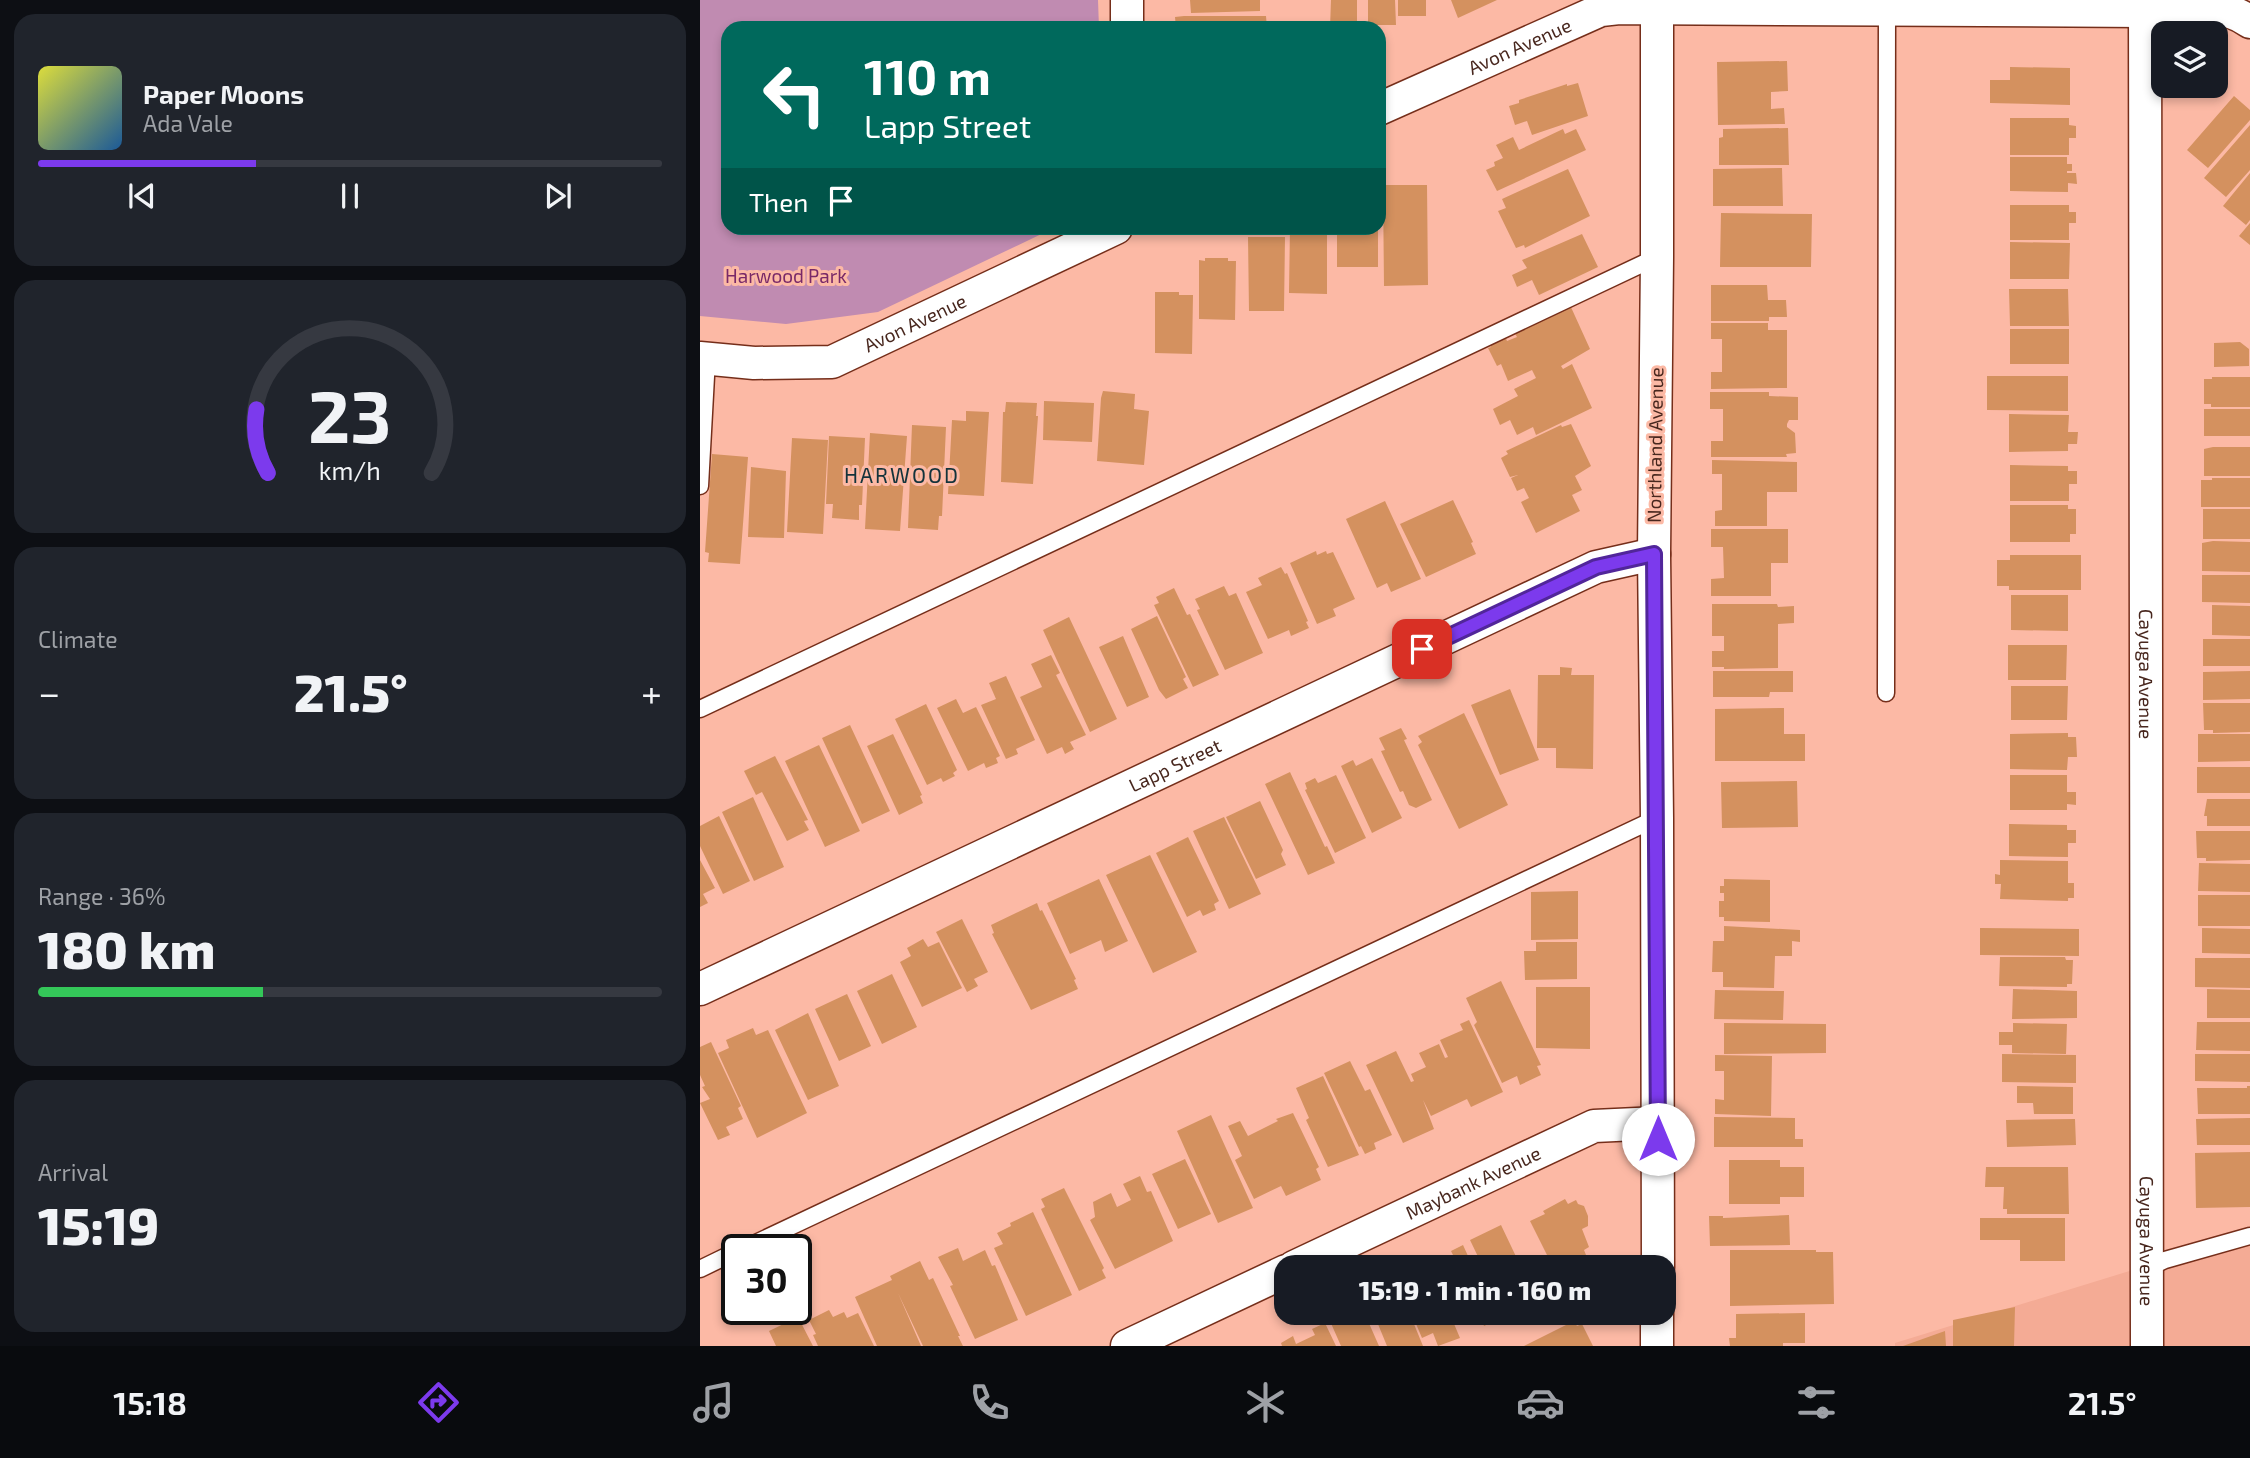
<!DOCTYPE html>
<html lang="en">
<head>
<meta charset="utf-8">
<style>
	:root { --surface:#171b24; --page:#20242c; --text:#f1f3f6; --muted:#9ea1a6; --line:#363941; --accent:#7c3aed }
	body { margin:0; font-family:"Exo 2",sans-serif; background:var(--page); color:var(--text); height:100vh; display:flex; flex-direction:column; font-size:26px; white-space:nowrap }
	* { box-sizing:border-box; margin:0 }
	p { font-size:23px; color:var(--muted) }
	.icon { flex:none; width:38px; height:38px; fill:none; stroke:currentColor; stroke-width:2; stroke-linecap:round; stroke-linejoin:round }
	.map { position:relative; flex:1; overflow:hidden }
	.panel { display:flex; flex-direction:column; gap:14px; padding:14px; background:#0d0f14; width:700px }
	.panel>* { flex:none }
	.guide { position:absolute; left:21px; top:21px; width:665px; height:214px; border-radius:21px; box-shadow:0 4px 10px #0003; background:#00695c; color:#fff; overflow:hidden }
	.controls { position:absolute; left:1451px; top:21px; display:grid; gap:14px }
	.controls a { display:grid; place-items:center; width:77px; height:77px; border-radius:14px; background:var(--surface); box-shadow:0 4px 10px #0003; font-size:35px }
	.speed { position:absolute; left:21px; top:1234px; display:flex; gap:14px; font-size:35px; font-weight:700; text-align:center }
	.speed>* { display:grid; place-content:center; width:91px; height:91px; border-radius:50%; background:var(--surface); box-shadow:0 4px 10px #0003; line-height:1 }
	.speed .limit { border:4px solid #111; border-radius:10px; background:#fff; color:#111 }
	.pin { position:absolute; display:grid; place-items:center; width:60px; height:60px; color:#fff; margin:-30px; border-radius:14px; box-shadow:0 4px 10px #0006 }
	.me { position:absolute; width:77px; margin:-38px; rotate:0deg; stroke-linejoin:round; filter:drop-shadow(0 0 5px #0008) }
	.turn { display:flex; align-items:center; gap:24px; height:147px; padding:0 28px; font-size:32px }
	.turn .icon { width:91px; height:91px; stroke-width:2.5 }
	.turn b { display:block; font-size:49px; line-height:60px }
	.then { display:flex; align-items:center; height:66px; padding:0 28px; background:#0003; gap:14px; font-size:26px }
	.big { font-size:52px; font-weight:800; line-height:1.1 }
	.panel .widget { flex:1; display:flex; flex-direction:column; justify-content:center; gap:10px; min-width:0; padding:0 24px; border-radius:21px; background:var(--page) }
	.panel .dial { align-items:center; gap:0 }
	.dial svg { height:182px; overflow:visible; fill:none; stroke:var(--line); stroke-width:7; stroke-linecap:round; text-anchor:middle }
	.dial text { fill:var(--text); stroke:none }
	.song { display:flex; align-items:center; gap:21px }
	.cover { width:84px; height:84px; border-radius:10px; background:linear-gradient(135deg,hsl(60 70% 55%),hsl(210 70% 35%)) }
	.played { height:7px; border-radius:4px; background:linear-gradient(90deg,var(--accent) 35%,var(--line) 35%) }
	.keys { display:flex; justify-content:space-around; direction:ltr }
	.heat { display:flex; justify-content:space-between; align-items:center; font-size:38px; direction:ltr }
	.charge { height:10px; border-radius:5px; background:linear-gradient(90deg,#34c759 36%,var(--line) 0) }
	.trip { position:absolute; left:574px; top:1255px; width:402px; height:70px; border-radius:21px; background:var(--surface); box-shadow:0 4px 10px #0003; font-weight:800; line-height:70px; text-align:center }
	.tab-bar { display:flex; height:112px; justify-content:space-around; align-items:center; background:#090b0e; color:var(--muted) }
	.tab-bar .icon { width:49px; height:49px }
	.tab-bar .current { color:var(--accent) }
	.tab-bar b { font-size:32px; color:var(--text) }
	main { display:flex; flex:1; min-height:0 }
	.map>svg:first-child { display:block }
	.built { fill:#f4ab95 }
	.green { fill:#c08bb1 }
	.building { fill:#d4915f }
	.lines { fill:none; stroke-linecap:round; stroke-linejoin:round }
	.service-casing { stroke:#752e1a; stroke-width:19 }
	.minor-casing { stroke:#752e1a; stroke-width:35 }
	.service { stroke:#fff; stroke-width:16 }
	.minor { stroke:#fff; stroke-width:32 }
	.route-casing { stroke:#51269a; stroke-width:18 }
	.route { stroke:#7c3aed; stroke-width:12 }
	.labels { text-anchor:middle; stroke-width:6; stroke-linejoin:round; paint-order:stroke }
	.street-label { font-size:19px; fill:#48271e; stroke:#fcb9a5 }
	.park-label { font-size:19px; fill:#792968; stroke:#fcb9a5 }
	.neighbourhood-label { font-size:21px; letter-spacing:2px; fill:#13333b; stroke:#fcb9a5 }
</style>
</head>
<body>
<main>
<section class="panel">
<div class="widget">
<div class="song"><i class="cover"></i><div><b>Paper Moons</b><p>Ada Vale</p></div></div>
<div class="played"></div>
<div class="keys"><svg class="icon" aria-label="previous" viewBox="0 0 24 24"><path d="M18 5L8 12l10 7zM5 5v14"/></svg><svg class="icon" aria-label="pause" viewBox="0 0 24 24"><path d="M8 5v14M16 5v14"/></svg><svg class="icon" aria-label="next" viewBox="0 0 24 24"><path d="M6 5l10 7-10 7zM19 5v14"/></svg></div>
</div>
<div class="widget dial"><svg viewBox="0 0 100 80">
<path d="M14 69A42 42 0 1 1 86 69"/>
<path d="M14 69A42 42 0 0 1 9 41" stroke="#7c3aed"/>
<text x="50" y="56" font-size="32" font-weight="700">23</text>
<text x="50" y="72" font-size="11">km/h</text>
</svg></div>
<div class="widget"><p>Climate</p>
<div class="heat"><a>−</a><b class="big">21.5°</b><a>+</a></div>
</div>
<div class="widget"><p>Range · 36%</p><b class="big">180 km</b><div class="charge"></div></div>
<div class="widget"><p>Arrival</p><b class="big">15:19</b></div>
</section>
<div class="map">
<svg width="1550" height="1346" viewBox="0 0 1550 1346">
	<rect width="100%" height="100%" fill="#fcb9a5"/>
	<!-- built -->
	<path class="built" d="M1550 1234V1346H1195V1343Z"/>
	<!-- green -->
	<path class="green" d="M0 0H398L399 28H28V228H354L178 312 86 324 0 316Z"/>
	<!-- building -->
	<path class="building" d="M490 0H560V11L491 13Z
		M631 0H657V28H630Z
		M668 0H695L696 25H668Z
		M698 0H726V16H698Z
		M751 0H797L758 18Z
		M484 16H566L567 28H476L475 17Z
		M1087 61 1088 91 1071 92V109L1084 108 1085 124 1018 125 1017 62Z
		M1310 67 1370 68V105L1290 103V80H1310Z
		M878 83 888 116 832 135 827 121 815 125 809 106 819 103V100L867 84V86Z
		M1534 96 1550 110V120L1508 168 1487 150Z
		M1310 118H1369V125L1376 126V138H1369V155H1310Z
		M1550 125V170L1526 197 1504 178Z
		M1088 128 1089 165H1019V138L1023 137V129Z
		M863 129 865 134 876 129 886 150 797 191 786 170 795 166 794 162 803 158 796 145 813 137 819 150Z
		M1310 157H1367V164H1372V171H1367V173H1376L1377 184 1368 183V192L1310 191Z
		M1082 168 1083 206H1013V169Z
		M868 169 890 216 825 248 824 245 816 248 798 211 806 208 802 199Z
		M1550 173V220L1546 225 1523 206Z
		M683 185H727L728 285 684 286Z
		M1310 205H1369V212H1376V223H1369V240H1310Z
		M1021 213 1112 214 1111 267H1020Z
		M1550 223V245L1539 236Z
		M590 228H627V294L589 293Z
		M637 228H678V267H637Z
		M882 234 898 267 839 295 832 280 817 287 812 275 827 268 822 260Z
		M548 237H585L584 311H549Z
		M1310 242 1370 243 1369 279H1310Z
		M505 258H528V261H536L535 320 499 319V260L505 261Z
		M1011 285H1067L1068 300H1086L1087 317H1069V321H1011Z
		M1309 289H1368L1369 326H1310Z
		M455 292H479V295H493L492 354 455 353Z
		M870 305 890 349 861 366 863 369 872 364 892 408 836 435 833 427 817 435 810 420 800 425 793 409 818 396 814 389 836 378 832 370 808 381 801 364 797 366 788 348 791 347 789 344 805 336 807 341 817 337 813 330Z
		M1011 323H1068V330H1087V388L1011 389V372H1022V339H1011Z
		M1310 329H1369V364H1310Z
		M1540 342 1549 349V366L1514 367V343Z
		M1287 376H1368V411L1287 410Z
		M1512 377H1550V407H1511V404H1504V379H1512Z
		M403 391 435 394 434 409 449 411 444 465 397 461 401 398Z
		M1010 392H1069V396L1098 397V420H1089L1087 424V427L1095 433 1096 453 1086 454 1087 457H1011V441H1023V409H1010Z
		M344 401 394 403 392 442 343 440Z
		M306 402 337 403 336 416H338L333 484 301 482 303 412H305Z
		M1504 409H1550V436H1504Z
		M266 411 289 412 284 496 248 494 252 420 266 421Z
		M1309 414 1369 415 1368 432H1378L1377 444H1368V451L1309 452Z
		M871 424 891 466 875 476 882 490 872 495 880 511 836 533 821 502 829 498 824 488 817 491 811 478 818 475 810 477 801 458 808 454 806 451 861 425 862 427Z
		M212 425 246 427 242 516H239L238 530 208 528Z
		M170 433 207 436 200 531 165 529Z
		M129 436 165 438 162 505H159V520L132 518 133 504H126Z
		M92 438 128 440 123 534 87 532Z
		M1513 447H1550V476H1504V449Z
		M12 454 48 457 40 564 8 562 9 553 5 552Z
		M1012 460 1097 462V492H1067V526H1015V511L1022 510V474H1012Z
		M1310 465 1368 466V471H1377V484H1369V501H1310Z
		M51 467 86 471 84 538 48 537Z
		M1512 478H1550V507H1501V480H1512Z
		M753 500 773 542 771 543 776 554 726 577 700 524Z
		M685 501 721 579 691 592 687 583 677 588 646 519Z
		M1310 505H1368V509H1376V534H1370V542H1310Z
		M1503 509H1550V539H1503Z
		M1011 529H1088V563H1071V596H1011V579L1024 578 1023 547H1011Z
		M1513 541 1550 542V572L1502 571V543Z
		M616 551 617 555 626 551 627 554 633 552 655 599 633 609 636 616 617 624 590 563Z
		M1310 555H1381V590H1309V586H1297V560H1310Z
		M581 567 585 574 587 573 608 621 606 622 609 628 591 636 589 630 568 639 546 592 562 585 558 578Z
		M1502 575H1550V603L1502 602Z
		M524 586 529 596 536 593 563 653 525 670 497 610 500 609 495 599Z
		M474 588 487 615 490 614 519 675 493 687 454 605 459 603 456 597Z
		M1311 595H1368V631L1311 630Z
		M1012 604H1077L1078 607 1094 606V623L1078 624V668L1024 669V667H1012V651H1024V636H1012Z
		M1512 605 1550 606V636L1512 635Z
		M457 616 486 677 483 679 488 688 466 699 459 690 431 629Z
		M369 617 417 719 390 732 343 630Z
		M423 636 449 697 427 707 399 647Z
		M1503 639H1550V666H1503Z
		M1308 645H1367L1366 680H1308Z
		M351 655 360 673 356 675 386 735 370 742 374 749 365 754 362 747 347 754 320 697 342 687 331 664Z
		M860 667 872 668 871 675H894L893 769 856 768V748H837L838 675H860Z
		M1013 671H1093V692H1070L1069 697H1013Z
		M1550 671V699L1503 700V672Z
		M306 676 335 740 316 749 318 754 306 759 281 705 296 699 289 683Z
		M1311 686H1368L1367 720H1311Z
		M810 689 839 760 800 775 771 705Z
		M256 699 263 713 276 707 300 756 296 758 298 763 286 768 284 763 268 771 237 708Z
		M1503 703H1550V732L1513 733V730H1504Z
		M226 704 257 770 253 773 255 776 243 782 241 778 227 785 195 719Z
		M1084 708V734H1105V761H1015V709Z
		M764 713 808 805 759 829 718 745 722 742 718 736Z
		M150 725 190 811 162 824 122 738Z
		M701 728 707 739 704 740 732 800 716 808 709 805 703 791 700 792 681 751 685 750 679 738Z
		M1368 733V737H1376L1377 757H1368L1367 770 1310 769V734Z
		M193 734 222 795 220 796 223 803 199 815 167 746Z
		M1498 734H1550V761L1498 762Z
		M119 745 160 831 125 847 85 761Z
		M75 756 108 820 104 821 109 830 87 841 62 792 56 795 44 771Z
		M672 758 702 818 672 833 641 766 653 760 656 766Z
		M1497 767H1550V793H1497Z
		M590 772 625 847 627 846 635 863 608 875 565 784Z
		M636 775 666 838 635 853 605 790 607 789 605 783 615 778 618 783Z
		M1310 775H1367V792H1376V805L1367 804V810H1310Z
		M1097 781 1098 827 1022 828 1021 782Z
		M53 797 84 867 54 881 22 812Z
		M1507 799H1550V826H1507V816H1504Z
		M560 801 583 850 581 854 586 865 556 879 526 817Z
		M19 816 50 881 23 894 0 846V826Z
		M524 817 561 894 529 909 493 831Z
		M1309 824 1367 825V830H1376V843H1368V857L1309 856Z
		M1496 831H1550V860L1506 861V858H1497Z
		M488 837 519 901 514 904 516 910 503 916 500 910 487 917 456 853Z
		M450 855 497 952 453 973 406 875Z
		M0 860 15 888 3 894 8 903 0 907Z
		M1300 860 1368 861V883H1374V898H1368V901L1300 899 1301 884H1295V874L1300 875Z
		M1499 863 1550 864V892L1498 891Z
		M399 879 428 941 405 952 401 940 370 954 347 903Z
		M1024 879 1070 880V922L1024 921V917H1019V901H1024V893H1020V886H1024Z
		M878 891V939L831 940V892Z
		M1498 895H1550V926H1498Z
		M337 903 340 911 342 910 376 979 374 980 378 989 331 1010 292 934 294 933 291 925Z
		M262 919 288 972 274 979 278 986 267 992 236 932Z
		M1024 926 1100 930V942L1092 941V956H1075L1074 988 1023 987V972H1012L1013 941H1024Z
		M1280 928 1379 929V956L1280 955Z
		M1502 928 1550 929V954L1502 953Z
		M223 939 228 947 239 942 262 988 222 1007 200 962 211 956 207 948Z
		M836 942H877V979L825 980 824 951H836Z
		M1300 957H1365L1366 960H1373L1372 984H1367V987L1299 986Z
		M1495 958H1550V988L1495 987Z
		M192 974 217 1027 182 1044 157 991Z
		M801 981 841 1065 837 1066 841 1075 820 1085 817 1076 802 1083 774 1025 777 1022 766 998Z
		M836 987H890V1049L836 1048Z
		M1313 989 1377 991V1018L1312 1019Z
		M1507 989 1550 990V1018H1507Z
		M1015 990 1084 991 1083 1020 1014 1019Z
		M147 994 171 1046 139 1061 115 1009Z
		M108 1013 139 1086 108 1100 75 1030Z
		M769 1020 803 1092 771 1107 767 1099 731 1116 723 1100 734 1129 703 1143 666 1065 696 1051 711 1082 714 1081 711 1074 726 1067 719 1053 739 1044 745 1058 748 1057 740 1040 763 1030 760 1024Z
		M1497 1022H1550V1051L1496 1050Z
		M1024 1023 1126 1024V1053L1024 1054Z
		M1313 1023 1367 1024 1366 1054 1312 1053V1045H1299V1032H1313Z
		M53 1028 56 1035 68 1030 107 1113 57 1138 18 1053 29 1048 26 1040Z
		M11 1042 41 1106 38 1108 43 1119 26 1127 30 1135 18 1140 0 1103 10 1099 2 1087 5 1086 0 1075V1047Z
		M1302 1054 1376 1055V1083L1302 1082Z
		M1495 1054H1550V1082L1495 1081Z
		M1015 1055 1072 1056 1071 1116 1015 1114V1099L1024 1100V1071H1015Z
		M650 1061 665 1091 670 1089 692 1135 674 1143 676 1149 665 1154 661 1146 659 1147 624 1073Z
		M623 1076 659 1155 628 1167 606 1120 609 1118 596 1088Z
		M1317 1086 1373 1087V1114H1334L1333 1103H1317Z
		M1547 1086H1550V1114H1498L1497 1088H1547Z
		M593 1113 619 1167 616 1169 621 1180 586 1196 581 1186 554 1199 535 1160 542 1156 528 1126 540 1121 548 1136 578 1121 576 1119Z
		M511 1115 553 1208 518 1223 477 1131Z
		M1014 1117 1095 1118V1139H1103V1147H1014Z
		M1550 1118V1145H1497L1496 1119Z
		M1375 1119 1376 1145 1307 1147 1306 1120Z
		M1550 1152V1207L1496 1208 1495 1153Z
		M485 1159 511 1214 478 1229 452 1174Z
		M1029 1160H1080V1167H1104V1197H1080V1204H1029Z
		M1286 1167H1368L1369 1214H1307V1209H1303L1304 1187H1285Z
		M440 1176 447 1192 451 1191 473 1241 415 1269 390 1220 395 1217 393 1202 411 1193 417 1207 431 1200 423 1184Z
		M364 1188 404 1268 402 1270 406 1278 379 1291 341 1209 345 1207 341 1199Z
		M865 1199 868 1204 876 1200 878 1204 884 1206 888 1216V1226L882 1229 889 1247 884 1250 888 1260 882 1267H853L830 1221 845 1214 843 1211Z
		M333 1212 372 1295 326 1316 294 1248 303 1244 297 1233 311 1226 310 1223Z
		M1089 1215 1090 1245 1010 1246 1009 1216H1023V1218Z
		M1280 1218H1365V1261H1320V1240H1280Z
		M801 1225 821 1267H783L770 1240Z
		M763 1245 773 1267H737L755 1259 751 1251Z
		M258 1248 263 1261 285 1250 292 1266 295 1265 318 1320 275 1339 250 1286 253 1285 238 1257Z
		M1030 1250H1116V1252H1133L1134 1304 1030 1306Z
		M220 1261 229 1280 233 1278 260 1336H258L263 1346H223L198 1293 221 1346H177L155 1297 192 1280 190 1276Z
		M1315 1307 1314 1346H1253V1320Z
		M129 1310 133 1317 144 1312 147 1318 158 1313 174 1346H118L113 1335 116 1334 109 1320Z
		M626 1312H664L679 1346H641Z
		M673 1312H709L723 1346H687Z
		M711 1312H749L760 1338 738 1346 733 1333 722 1338Z
		M770 1312H794L797 1320 784 1326 781 1317 774 1320Z
		M1105 1313V1343H1083V1346H1030L1029 1338H1036V1314Z
		M98 1317 113 1346H76L69 1331Z
		M874 1321 877 1326 882 1324 893 1346H824Z
		M625 1323 636 1346H582L581 1343 593 1336 596 1344 615 1335 612 1329Z
		M1245 1331 1246 1346H1203Z"/>
	<g class="lines">
		<!-- service casing -->
		<g class="service-casing">
			<path id="service" d="M0 486 7 358
				M1186 693 1187 9
				M0 709 957 257
				M41 1250 957 818
				M1448 1268 1465 1260 1550 1236
				M0 1269 37 1251"/>
		</g>
		<!-- minor casing -->
		<g class="minor-casing">
			<g id="minor">
				<path d="M427 0V28"/>
				<path d="M957 0V257L954 554 957 818 958 1267"/>
				<path id="s1" d="M1445 0 1447 1346"/>
				<path id="s2" d="M679 109 901 10 919 8 1445 11C1479 8 1521 0 1550 22"/>
				<path id="s3" d="M0 358 54 363 132 362 416 228"/>
				<path id="s4" d="M0 989 896 567 954 554"/>
				<path id="s5" d="M594 1267 894 1126 958 1123"/>
				<path d="M427 1346 586 1271"/>
				<path d="M957 1346V1312"/>
			</g>
		</g>
		<!-- service -->
		<use href="#service" class="service"/>
		<!-- minor -->
		<use href="#minor" class="minor"/>
	</g>
	<g class="lines">
		<!-- route casing -->
		<g class="route-casing">
			<path id="route" d="M722 649 896 567 954 554 958 1139"/>
		</g>
		<!-- route -->
		<use href="#route" class="route"/>
	</g>
	<g class="labels">
		<!-- street labels -->
		<g class="street-label">
			<text dy="7" stroke="none"><textPath href="#s2" startOffset="154">Avon Avenue</textPath></text>
			<text dy="7" stroke="none"><textPath href="#s3" startOffset="224">Avon Avenue</textPath></text>
			<text transform="translate(955 445) rotate(-89)" y="7">Northland Avenue</text>
			<text dy="7" stroke="none"><textPath href="#s1" startOffset="674">Cayuga Avenue</textPath></text>
			<text dy="7" stroke="none"><textPath href="#s4" startOffset="525">Lapp Street</textPath></text>
			<text dy="7" stroke="none"><textPath href="#s5" startOffset="198">Maybank Avenue</textPath></text>
			<text dy="7" stroke="none"><textPath href="#s1" startOffset="1241">Cayuga Avenue</textPath></text>
		</g>
		<!-- park labels -->
		<g class="park-label">
			<text x="86" y="283">Harwood Park</text>
		</g>
		<!-- neighbourhood labels -->
		<g class="neighbourhood-label">
			<text x="202" y="483">HARWOOD</text>
		</g>
	</g>
</svg>
<div class="controls">
<a><svg class="icon" aria-label="layers" viewBox="0 0 24 24"><path d="M12 4l9 5-9 5-9-5zM3 14l9 5 9-5"/></svg></a>
</div>
<div class="speed"><div class="limit">30</div></div>
<div class="pin" style="left:722px;top:649px;background:#d93025"><svg class="icon" aria-label="arrive" viewBox="0 0 24 24"><path d="M6 21V4h12l-3 4 3 4H6"/></svg></div>
<svg class="me" style="left:958px;top:1139px" viewBox="-20 -20 40 40"><circle r="19" fill="#fff"/><path d="M0-13L10 11 0 6-10 11z" fill="#7c3aed"/></svg>
<div class="trip">15:19 · 1 min · 160 m</div>
<div class="guide">
<div class="turn"><svg class="icon" aria-label="left" viewBox="0 0 24 24"><path d="M17 20v-9H6M10 6l-5 5 5 5"/></svg><div><b>110 m</b>Lapp Street</div></div>
<div class="then">Then<svg class="icon" aria-label="arrive" viewBox="0 0 24 24"><path d="M6 21V4h12l-3 4 3 4H6"/></svg></div>
</div>
</div>
</main>
<nav class="tab-bar">
<b>15:18</b>
<svg class="icon current" aria-label="directions" viewBox="0 0 24 24"><path d="M12 3l9 9-9 9-9-9zM9 14v-3h6M13 9l2 2-2 2"/></svg>
<svg class="icon" aria-label="music" viewBox="0 0 24 24"><path d="M9 18V5l10-2v13"/><circle cx="6" cy="18" r="3"/><circle cx="16" cy="16" r="3"/></svg>
<svg class="icon" aria-label="phone" viewBox="0 0 24 24"><path d="M5 4h4l2 5-3 2q2 4 5 5l2-3 5 2v4C11 20 4 13 5 4z"/></svg>
<svg class="icon" aria-label="climate" viewBox="0 0 24 24"><path d="M12 3v18M4 7l16 10M4 17L20 7"/></svg>
<svg class="icon" aria-label="car" viewBox="0 0 24 24"><path d="M5 17H2v-5l4-1 3-4h7l3 4 3 1v5h-3M9 17h6M6 11h13"/><circle cx="7" cy="17" r="2"/><circle cx="17" cy="17" r="2"/></svg>
<svg class="icon" aria-label="filters" viewBox="0 0 24 24"><path d="M4 7h16M4 17h16"/><circle cx="9" cy="7" r="2"/><circle cx="15" cy="17" r="2"/></svg>
<b>21.5°</b>
</nav>
</body>
</html>
